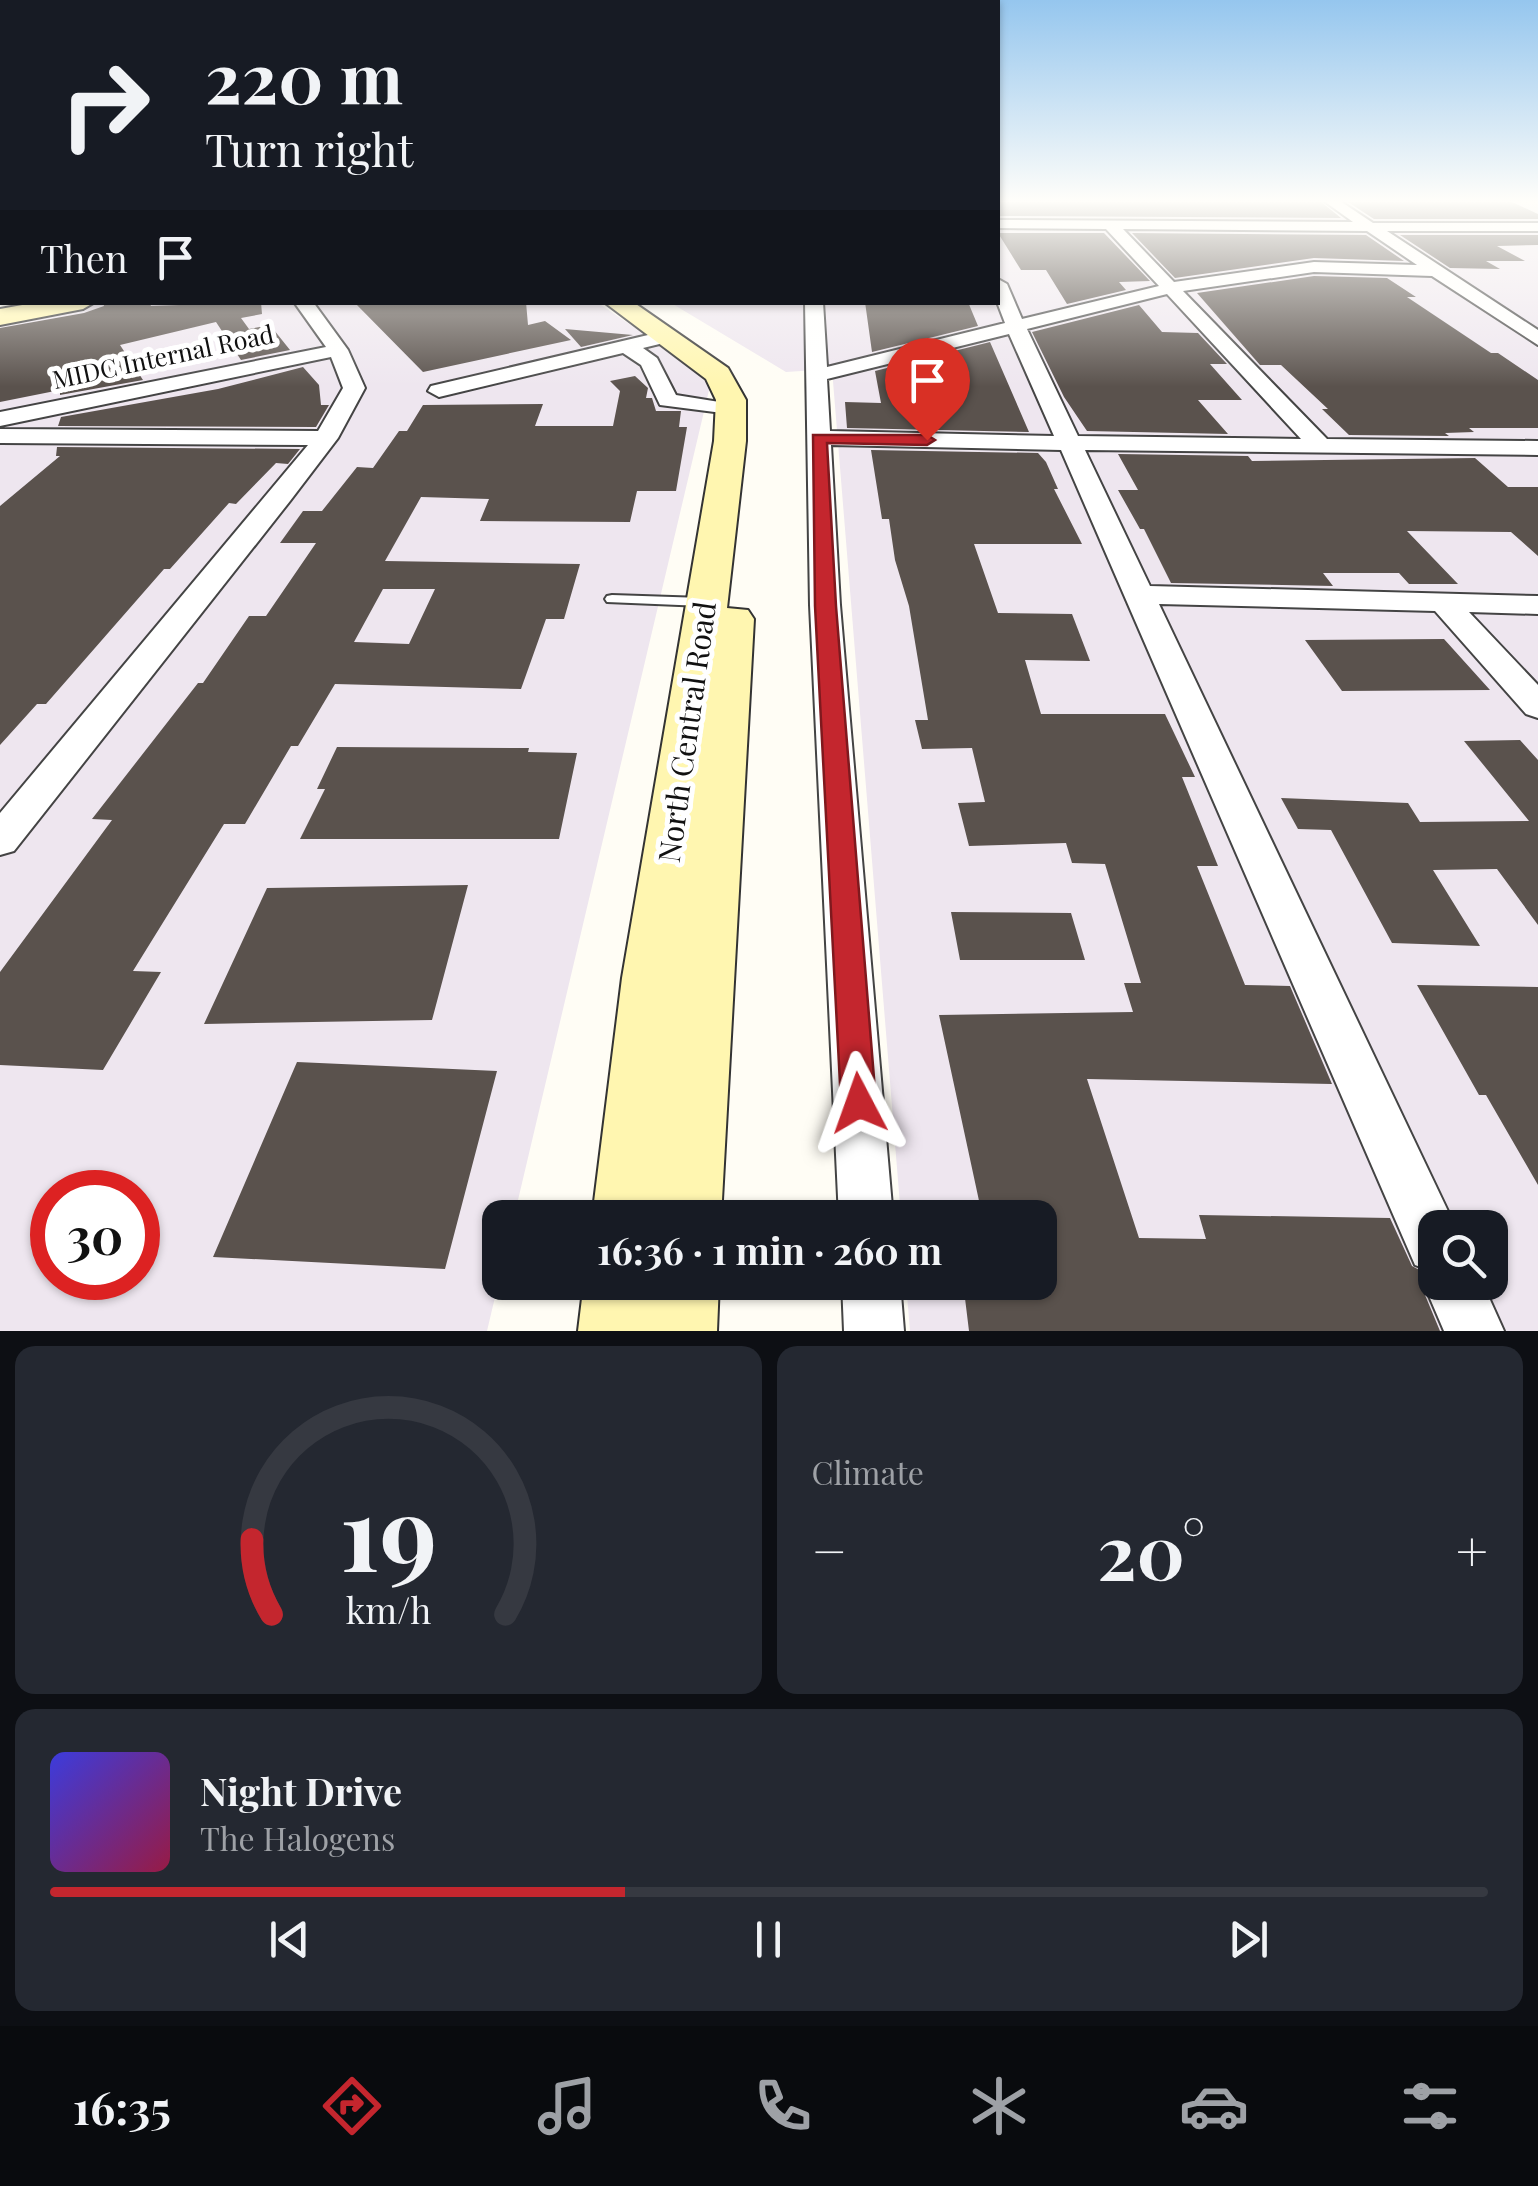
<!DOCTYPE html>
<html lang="en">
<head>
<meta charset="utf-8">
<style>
	:root { --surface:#171b24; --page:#242831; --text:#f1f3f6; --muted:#9ea1a6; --line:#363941; --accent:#c4262e }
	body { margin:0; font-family:"Playfair Display",serif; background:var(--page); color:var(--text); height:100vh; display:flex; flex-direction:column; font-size:38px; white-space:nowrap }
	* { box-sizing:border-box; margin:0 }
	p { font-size:32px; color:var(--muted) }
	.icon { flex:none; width:55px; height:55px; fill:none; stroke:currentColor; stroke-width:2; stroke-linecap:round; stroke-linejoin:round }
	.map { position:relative; height:1331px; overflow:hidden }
	.side { display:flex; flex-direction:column; gap:15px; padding:15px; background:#0d0f14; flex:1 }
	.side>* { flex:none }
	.guide { position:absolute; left:0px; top:0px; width:1000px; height:305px; box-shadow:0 2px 8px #0004; background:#171b24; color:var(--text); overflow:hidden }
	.tools { position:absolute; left:1418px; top:1210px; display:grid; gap:20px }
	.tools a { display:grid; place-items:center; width:90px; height:90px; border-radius:20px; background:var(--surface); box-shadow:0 2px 8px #0004; font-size:50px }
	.speed { position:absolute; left:30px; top:1170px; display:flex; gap:20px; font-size:50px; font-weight:700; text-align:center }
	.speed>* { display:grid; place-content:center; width:130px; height:130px; border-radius:50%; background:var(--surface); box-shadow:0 2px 8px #0004; line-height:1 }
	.speed .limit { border:15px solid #d22; background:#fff; color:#111 }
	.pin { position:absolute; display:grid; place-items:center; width:85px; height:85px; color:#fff; margin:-102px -42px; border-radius:50% 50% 50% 0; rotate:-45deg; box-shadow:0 0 10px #0007 }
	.pin .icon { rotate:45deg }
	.me { position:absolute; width:110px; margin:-55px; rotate:356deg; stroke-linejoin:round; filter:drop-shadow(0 0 8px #0008) }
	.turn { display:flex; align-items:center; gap:35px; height:210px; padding:0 40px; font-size:45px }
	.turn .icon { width:130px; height:130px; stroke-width:2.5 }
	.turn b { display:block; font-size:70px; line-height:85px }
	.then { display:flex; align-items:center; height:95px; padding:0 40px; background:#0003; gap:20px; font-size:38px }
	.big { font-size:75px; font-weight:700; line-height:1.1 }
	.side .widget { flex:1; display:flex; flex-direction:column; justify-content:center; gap:15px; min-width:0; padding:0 35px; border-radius:20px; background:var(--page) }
	.side .dial { align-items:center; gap:0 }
	.dial svg { height:260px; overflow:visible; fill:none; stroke:var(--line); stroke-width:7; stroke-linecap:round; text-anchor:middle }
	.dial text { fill:var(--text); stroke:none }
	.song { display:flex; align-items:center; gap:30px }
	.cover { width:120px; height:120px; border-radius:15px; background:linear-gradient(135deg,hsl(240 70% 55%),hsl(340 70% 35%)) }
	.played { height:10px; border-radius:5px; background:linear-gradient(90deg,var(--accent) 40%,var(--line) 40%) }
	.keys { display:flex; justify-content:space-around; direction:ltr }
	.heat { display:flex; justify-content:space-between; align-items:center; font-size:55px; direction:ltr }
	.side .tiles { flex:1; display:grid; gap:15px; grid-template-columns:1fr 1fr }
	.widget:last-child { grid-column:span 2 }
	.trip { position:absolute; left:482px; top:1200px; width:575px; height:100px; border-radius:20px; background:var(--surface); box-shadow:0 2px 8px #0004; font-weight:700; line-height:100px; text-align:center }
	.tab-bar { display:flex; height:160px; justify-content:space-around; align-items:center; background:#090b0e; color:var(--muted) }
	.tab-bar .icon { width:70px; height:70px }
	.tab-bar .on { color:var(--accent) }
	.tab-bar b { font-size:45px; color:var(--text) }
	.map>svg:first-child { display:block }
	.industrial { fill:#eee6ef; fill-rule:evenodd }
	.building { fill:#5a524d; fill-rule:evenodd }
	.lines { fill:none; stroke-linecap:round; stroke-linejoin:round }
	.lane-casing { stroke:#444; stroke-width:4 }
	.street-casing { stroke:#444; stroke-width:4 }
	.secondary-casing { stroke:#333; stroke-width:4 }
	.lane { fill:#fff; fill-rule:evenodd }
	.street { fill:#fff; fill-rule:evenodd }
	.secondary { fill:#fff6b0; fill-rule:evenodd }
	.route { fill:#c4262e; stroke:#7f191e; stroke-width:2.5 }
	.labels { text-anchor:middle; stroke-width:10; stroke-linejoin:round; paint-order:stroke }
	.far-street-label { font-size:25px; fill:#111; stroke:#fff }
	.street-label { font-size:30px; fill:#111; stroke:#fff }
</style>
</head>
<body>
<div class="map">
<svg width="1538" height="1331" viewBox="0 0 1538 1331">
	<rect width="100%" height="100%" fill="#fffdf5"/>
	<!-- industrial -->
	<path class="industrial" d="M998 201H1538V1331H910L906 1283 1040 1282V1218L901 1217 832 369 786 372 671 303 998 302ZM1435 1228H1490V1282H1435Z
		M104 302 598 303 683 360 710 386 514 1217 500 1218V1276L487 1331H0V320ZM52 1192H138V1278H52Z"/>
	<!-- building -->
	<path class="building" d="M998 201H1320L1341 218 998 216Z
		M1348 202H1512L1538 214V219H1374Z
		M998 233H1104L1150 281 1119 282 1126 290 1067 304 1046 270H1021Z
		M1132 233 1366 235 1404 261 1314 258 1175 278Z
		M1400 235H1538V245L1497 246 1525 261H1486L1500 269 1450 268Z
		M1314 276 1387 278 1416 297H1407L1491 353H1498L1538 380V428H1469L1474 432 1445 433 1449 436 1349 435 1322 409H1328L1281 365H1260L1197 293Z
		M103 302H149L151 306 261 302 262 314 241 318 249 329 270 325 290 350 241 360 216 322 120 345 143 380 60 395V390L0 402V328L84 313 104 306Z
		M354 302H526L528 325 545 321 571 340 423 372Z
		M865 302H968L978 326 872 352Z
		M1139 305 1162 332 1198 333 1227 364H1210L1242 400H1198L1228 434 1087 431 1064 397 1032 332Z
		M565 329 633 335 581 347Z
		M990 342 1029 432 847 428 845 402 881 403 875 371Z
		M303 367 319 385 321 405H329L316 427 58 426 61 417 218 389Z
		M635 376 648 388 646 398H652L656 411H681L679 427H687L676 491H637L630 522 480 521 489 499 421 497 385 561 580 564 564 619H546L521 689 335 684 298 746H291L245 824H224L133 971 161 972 103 1070 0 1065V972L112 820 92 819 198 683H203L249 616H266L316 543H280L303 511H322L357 467 373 468 399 431H407L423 405 543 404 535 426H613L620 391 610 381ZM383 589H435L409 644 354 642Z
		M57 447 300 449 288 464 276 463 236 504 229 503 170 569H164L46 704H37L0 745V506L60 456H56Z
		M871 450 1038 453 1046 462 1058 489H1054L1082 544H974L998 613 1072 614 1090 661 1025 660 1041 714H1165L1195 777H1182L1218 866H1197L1245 985 1290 986 1332 1084 1087 1079 1139 1238 1206 1239 1199 1215 1390 1218 1412 1266 1423 1272 1420 1283 1440 1331H969L963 1282H1040V1206L981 1210 939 1015 1133 1012 1124 983H1141L1105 864 1072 863 1066 843 969 846 958 803 985 802 972 748 922 749 915 720H928L909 606 895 560 889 519H882Z
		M1118 454 1248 456 1252 461 1475 458 1508 487H1538V556L1511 532 1407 531 1458 584H1409L1399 573H1323L1333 586 1171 583 1144 529H1140L1118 490H1138Z
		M1444 639 1490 690 1342 691 1305 640Z
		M1520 740 1538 760V925L1497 869 1433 870 1480 946 1392 943 1331 830 1298 829 1281 798 1408 803 1420 822 1529 821 1464 741Z
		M337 747 529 748 528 752 577 753 559 839H300L325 789H317Z
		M468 885 432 1020 204 1024 267 888Z
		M951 912 1071 913 1085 960H960Z
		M1417 985 1538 987V1185L1486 1095H1479Z
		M297 1062 497 1071 445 1269 213 1257Z"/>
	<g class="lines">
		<!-- lane casing -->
		<g class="lane-casing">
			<path id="lane" d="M612 595 703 598 710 602 703 606 607 602 605 599 607 596Z"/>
		</g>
		<!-- street casing -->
		<g class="street-casing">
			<path id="street" d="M1324 201H1340L1373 223H1538V231H1387L1538 330V345L1432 276 1314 272 1183 291 1327 439 1538 441V455L1085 450 1150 586 1538 596V614L1469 612 1538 685V718L1526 714 1435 611 1159 604 1456 1228H1435V1282H1482L1504 1331H1444L1423 1282 1428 1270 1415 1265 1061 450 831 445 840 605 893 1218H839L810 605 805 302H823L827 367 1005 323 997 302 998 279 1007 284 1022 319 1159 286 1106 229 998 228V220L1353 222ZM1123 229 1367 231 1417 265 1314 262 1174 282ZM1167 294 1301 439 1078 436 1027 329ZM1009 334 1054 436 830 431 827 379Z
				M2 249V259L0 260V250Z
				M294 302H313L348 350 365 388 338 438 290 501 14 851 0 855V813L308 445 0 443V429L318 431 343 388 331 357 0 426V412L326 347Z
				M665 331 675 337 672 341 643 348 657 358 676 395 738 405 741 410 738 415 660 405 641 365 623 353 439 397 428 391 431 386Z
				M842 1282H900L904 1331H844Z"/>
		</g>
		<!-- secondary casing -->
		<g class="secondary-casing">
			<path id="secondary" d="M39 302H95L83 309 0 325V309Z
				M604 302H633L728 368 746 400V441L727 608 748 610 754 619 721 1218H592L622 978 714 441 716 400 706 379Z
				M584 1282H719L717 1331H578Z"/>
		</g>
		<!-- lane -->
		<use href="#lane" class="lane"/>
		<!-- street -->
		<use href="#street" class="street"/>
		<!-- secondary -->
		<use href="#secondary" class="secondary"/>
	</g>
	<!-- sky -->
	<linearGradient id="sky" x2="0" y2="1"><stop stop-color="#95c6ee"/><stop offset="0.52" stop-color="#fffefa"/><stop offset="1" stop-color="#fffefa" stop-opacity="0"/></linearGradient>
	<rect width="1538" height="387" fill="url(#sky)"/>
	<!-- route -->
	<path class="route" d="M813 435H927L935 440 927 445 827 443 836 606 876 1103 871 1115 859 1120 846 1115 841 1103 815 606Z"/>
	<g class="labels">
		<!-- far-street labels -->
		<g class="far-street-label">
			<text transform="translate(163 357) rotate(-12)" y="9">MIDC Internal Road</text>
		</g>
		<!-- street labels -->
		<g class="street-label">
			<text transform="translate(688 732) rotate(-82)" y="10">North Central Road</text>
		</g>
	</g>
</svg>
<div class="tools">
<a><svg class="icon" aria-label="search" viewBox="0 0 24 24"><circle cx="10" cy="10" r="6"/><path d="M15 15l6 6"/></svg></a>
</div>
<div class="speed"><div class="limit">30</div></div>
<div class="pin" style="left:927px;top:440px;background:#d93025"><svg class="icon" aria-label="arrive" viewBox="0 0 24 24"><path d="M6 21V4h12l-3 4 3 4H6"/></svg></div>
<svg class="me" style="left:859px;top:1103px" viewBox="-20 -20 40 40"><path d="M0-17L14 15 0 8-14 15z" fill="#c4262e" stroke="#fff" stroke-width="4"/></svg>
<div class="trip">16:36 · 1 min · 260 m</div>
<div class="guide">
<div class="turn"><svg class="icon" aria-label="right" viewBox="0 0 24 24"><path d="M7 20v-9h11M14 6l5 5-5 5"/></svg><div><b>220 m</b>Turn right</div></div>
<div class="then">Then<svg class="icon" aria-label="arrive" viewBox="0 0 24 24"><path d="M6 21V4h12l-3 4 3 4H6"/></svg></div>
</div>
</div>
<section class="side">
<div class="tiles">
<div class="widget dial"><svg viewBox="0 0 100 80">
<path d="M14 69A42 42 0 1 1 86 69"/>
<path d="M14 69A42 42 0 0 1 8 46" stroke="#c4262e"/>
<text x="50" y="56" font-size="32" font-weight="700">19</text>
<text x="50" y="72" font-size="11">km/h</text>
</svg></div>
<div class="widget"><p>Climate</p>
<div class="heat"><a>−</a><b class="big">20°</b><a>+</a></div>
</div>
<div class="widget">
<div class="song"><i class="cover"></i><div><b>Night Drive</b><p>The Halogens</p></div></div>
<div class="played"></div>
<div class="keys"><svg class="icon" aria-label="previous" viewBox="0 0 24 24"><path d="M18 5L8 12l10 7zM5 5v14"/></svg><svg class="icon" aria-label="pause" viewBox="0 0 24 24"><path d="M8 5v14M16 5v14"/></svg><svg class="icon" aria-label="next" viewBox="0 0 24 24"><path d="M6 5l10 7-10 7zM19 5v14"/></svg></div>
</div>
</div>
</section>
<nav class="tab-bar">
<b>16:35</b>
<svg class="icon on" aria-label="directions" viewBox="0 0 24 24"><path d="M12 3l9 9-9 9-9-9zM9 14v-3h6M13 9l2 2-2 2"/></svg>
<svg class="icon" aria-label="music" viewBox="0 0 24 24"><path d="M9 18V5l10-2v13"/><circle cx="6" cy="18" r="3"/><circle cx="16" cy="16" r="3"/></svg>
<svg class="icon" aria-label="phone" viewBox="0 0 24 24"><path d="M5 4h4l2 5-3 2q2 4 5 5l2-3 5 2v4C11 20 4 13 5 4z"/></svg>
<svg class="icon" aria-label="climate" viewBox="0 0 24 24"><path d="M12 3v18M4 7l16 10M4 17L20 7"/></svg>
<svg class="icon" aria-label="car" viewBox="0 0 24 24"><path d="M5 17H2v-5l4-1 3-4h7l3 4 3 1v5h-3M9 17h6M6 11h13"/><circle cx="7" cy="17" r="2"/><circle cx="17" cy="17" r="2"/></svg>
<svg class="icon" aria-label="filters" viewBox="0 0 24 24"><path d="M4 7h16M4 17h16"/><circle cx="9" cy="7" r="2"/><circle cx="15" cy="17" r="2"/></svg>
</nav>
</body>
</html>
